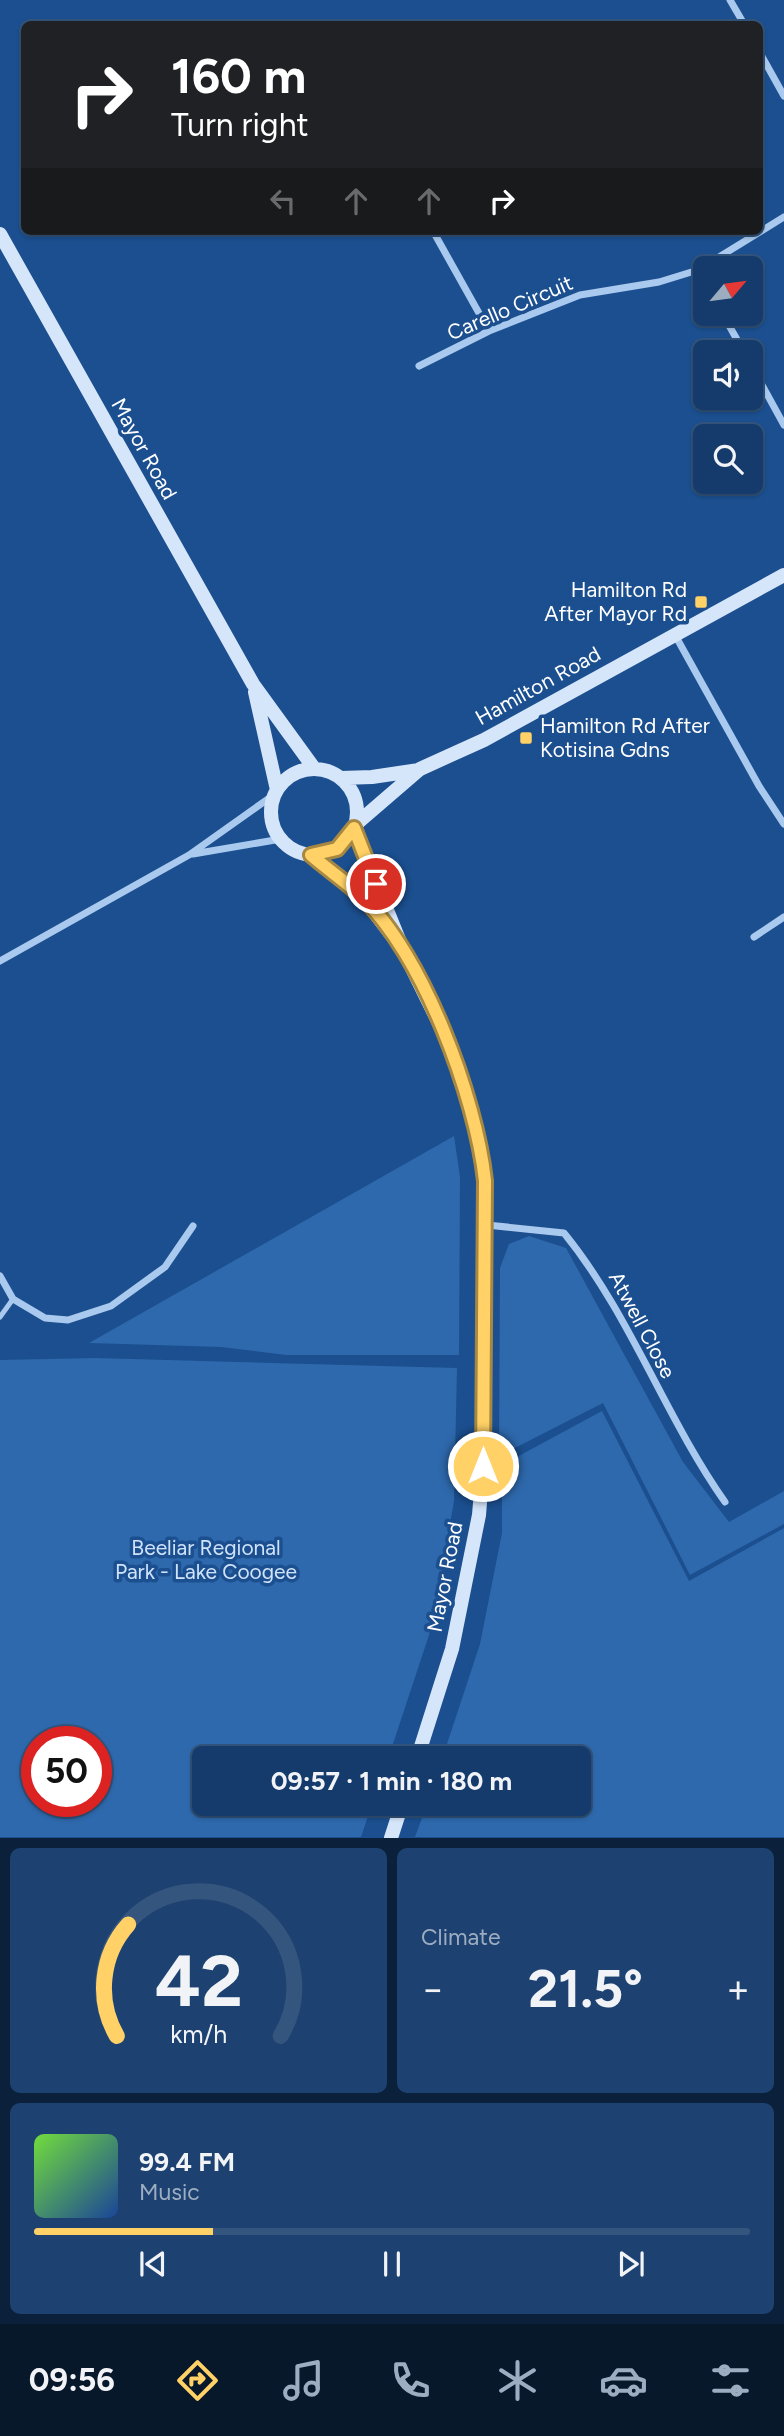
<!DOCTYPE html>
<html lang="en">
<head>
<meta charset="utf-8">
<style>
	:root { --surface:#143b6b; --page:#1d4271; --text:#f1f3f6; --muted:#9dadc1; --line:#33557e; --accent:#ffd166 }
	body { margin:0; font-family:Figtree,sans-serif; background:var(--page); color:var(--text); height:100vh; display:flex; flex-direction:column; font-size:26px; white-space:nowrap }
	* { box-sizing:border-box; margin:0 }
	p { font-size:23px; color:var(--muted) }
	.icon { flex:none; width:38px; height:38px; fill:none; stroke:currentColor; stroke-width:2; stroke-linecap:round; stroke-linejoin:round }
	.map { position:relative; height:1838px; overflow:hidden }
	.details { display:flex; flex-direction:column; gap:10px; padding:10px; background:#0b203b; flex:1 }
	.details>* { flex:none }
	.banner { position:absolute; left:21px; top:21px; width:742px; height:214px; border-radius:10px; box-shadow:0 2px 5px #0004,0 0 0 2px var(--line); background:#202124; color:#fff; overflow:hidden }
	.needle { width:46px; rotate:61deg }
	.controls { position:absolute; left:693px; top:256px; display:grid; gap:14px }
	.controls a { display:grid; place-items:center; width:70px; height:70px; border-radius:10px; background:var(--surface); box-shadow:0 2px 5px #0004,0 0 0 2px var(--line); font-size:35px }
	.speed { position:absolute; left:21px; top:1726px; display:flex; gap:14px; font-size:35px; font-weight:700; text-align:center }
	.speed>* { display:grid; place-content:center; width:91px; height:91px; border-radius:50%; background:var(--surface); box-shadow:0 2px 5px #0004,0 0 0 2px var(--line); line-height:1 }
	.speed .limit { border:10px solid #d22; background:#fff; color:#111 }
	.pin { position:absolute; display:grid; place-items:center; width:60px; height:60px; color:#fff; margin:-30px; border:4px solid #fff; border-radius:50%; box-shadow:0 2px 7px #0007 }
	.me { position:absolute; width:77px; margin:-38px; rotate:0deg; stroke-linejoin:round; filter:drop-shadow(0 0 5px #0008) }
	.turn { display:flex; align-items:center; gap:24px; height:147px; padding:0 35px; font-size:32px }
	.turn .icon { width:91px; height:91px; stroke-width:2.5 }
	.turn b { display:block; font-size:49px; line-height:60px }
	.lanes { display:flex; align-items:center; height:66px; padding:0 35px; background:#0003; justify-content:center; gap:35px; direction:ltr }
	.lanes .off { opacity:.35 }
	.big { font-size:52px; font-weight:700; line-height:1.1 }
	.details .card { flex:1; display:flex; flex-direction:column; justify-content:center; gap:10px; min-width:0; padding:0 24px; border-radius:10px; background:var(--page) }
	.details .dial { align-items:center; gap:0 }
	.dial svg { height:182px; overflow:visible; fill:none; stroke:var(--line); stroke-width:7; stroke-linecap:round; text-anchor:middle }
	.dial text { fill:var(--text); stroke:none }
	.song { display:flex; align-items:center; gap:21px }
	.cover { width:84px; height:84px; border-radius:10px; background:linear-gradient(135deg,hsl(100 70% 55%),hsl(220 70% 35%)) }
	.played { height:7px; border-radius:4px; background:linear-gradient(90deg,var(--accent) 25%,var(--line) 25%) }
	.keys { display:flex; justify-content:space-around; direction:ltr }
	.heat { display:flex; justify-content:space-between; align-items:center; font-size:38px; direction:ltr }
	.details .tiles { flex:1; display:grid; gap:10px; grid-template-columns:1fr 1fr }
	.card:last-child { grid-column:span 2 }
	.trip { position:absolute; left:192px; top:1746px; width:399px; height:70px; border-radius:10px; background:var(--surface); box-shadow:0 2px 5px #0004,0 0 0 2px var(--line); font-weight:700; line-height:70px; text-align:center }
	.dock { display:flex; height:112px; justify-content:space-around; align-items:center; background:#08182b; color:var(--muted) }
	.dock .icon { width:49px; height:49px }
	.dock .on { color:var(--accent) }
	.dock b { font-size:32px; color:var(--text) }
	.map>svg:first-child { display:block }
	.green { fill:#2e69ad; fill-rule:evenodd }
	.lines { fill:none; stroke-linecap:round; stroke-linejoin:round }
	.service { stroke:#a9c9ee; stroke-width:5 }
	.minor { stroke:#a9c9ee; stroke-width:7 }
	.secondary { stroke:#d6e6fa; stroke-width:14 }
	.route-casing { stroke:#a68842; stroke-width:18 }
	.route { stroke:#ffd166; stroke-width:12 }
	.poi-dot { fill:#ffd166; stroke:#1b4f8f; stroke-width:2.5 }
	.labels { text-anchor:middle; stroke-width:7; stroke-linejoin:round; paint-order:stroke }
	.street-label { font-size:21px; fill:#fff; stroke:#1b4f8f }
	.poi-label { font-size:21px; fill:#fff; stroke:#1b4f8f; text-anchor:end }
	.park-label { font-size:21px; fill:#cfe3fa; stroke:#1b4f8f }
</style>
</head>
<body>
<div class="map">
<svg width="784" height="1838" viewBox="0 0 784 1838">
	<rect width="100%" height="100%" fill="#1b4f8f"/>
	<!-- green -->
	<path class="green" d="M454 1136 460 1177 459 1355H286L221 1347 89 1343Z
		M529 1236 566 1248 683 1462 729 1522 784 1491V1524L690 1575 603 1403 499 1456 500 1268 509 1244Z
		M96 1358 457 1368 454 1501 433 1623 388 1759H205V1804H372L361 1837H0V1360ZM37 1741H96V1801H37Z
		M602 1411 689 1581 784 1528V1837H415L427 1804H579V1759H442L480 1644 502 1533V1465Z"/>
	<g class="lines">
		<!-- service -->
		<path class="service" d="M0 1317 13 1299"/>
		<!-- minor -->
		<path class="minor" d="M730 0 744 24
			M760 53 784 96
			M433 231 489 331
			M698 270 705 283
			M722 313 744 352
			M751 365 784 425
			M419 366 489 331 580 295 659 282 698 270 784 217
			M675 635 759 786 784 824
			M193 854 281 839
			M754 937 784 917
			M0 961 189 855 275 794
			M487 1225 564 1233C630 1314 665 1417 725 1502
			M0 1276 13 1299 45 1318 68 1320 111 1306 165 1267 193 1226"/>
		<!-- secondary -->
		<path class="secondary" d="M0 234 253 684 314 768
			M255 692 277 790
			M271 812a43 43 0 1 1 86 0a43 43 0 1 1-86 0Z
			M341 778 372 777 419 770
			M355 825 420 769 484 740 784 575
			M354 828 404 952 454 1054 481 1147 485 1181 483 1466 479 1515 452 1649 417 1759
			M311 855 362 896 393 937
			M391 1838 402 1804"/>
	</g>
	<g class="lines">
		<!-- route casing -->
		<g class="route-casing">
			<path id="route" d="M376 884 354 828 337 849 311 855C327 869 345 881 361 896 423 954 476 1097 485 1181L483 1466"/>
		</g>
		<!-- route -->
		<use href="#route" class="route"/>
	</g>
	<!-- markers -->
	<g class="poi-dot">
		<rect x="694" y="595" width="14" height="14" rx="3.5"/>
		<rect x="519" y="731" width="14" height="14" rx="3.5"/>
	</g>
	<g class="labels">
		<!-- street labels -->
		<g class="street-label">
			<text transform="translate(510 308) rotate(-23)" y="7">Carello Circuit</text>
			<text transform="translate(144 449) rotate(61)" y="7">Mayor Road</text>
			<text transform="translate(538 686) rotate(-29)" y="7">Hamilton Road</text>
			<text transform="translate(642 1325) rotate(62)" y="7">Atwell Close</text>
			<text transform="translate(445 1577) rotate(-79)" y="7">Mayor Road</text>
		</g>
		<!-- poi labels -->
		<g class="poi-label">
			<text x="687" y="597">Hamilton Rd<tspan x="687" dy="24">After Mayor Rd</tspan></text>
			<text x="540" y="733" text-anchor="start">Hamilton Rd After<tspan x="540" dy="24">Kotisina Gdns</tspan></text>
		</g>
		<!-- park labels -->
		<g class="park-label">
			<text x="206" y="1555">Beeliar Regional<tspan x="206" dy="24">Park - Lake Coogee</tspan></text>
		</g>
	</g>
</svg>
<div class="controls">
<a><svg class="needle" viewBox="-14 -14 28 28"><path d="M0-13l5 13h-10z" fill="#e53935"/><path d="M0 13l5-13h-10z" fill="#9dadc1"/></svg></a>
<a><svg class="icon" aria-label="sound" viewBox="0 0 24 24"><path d="M4 9h4l5-4v14l-5-4H4zM17 9q2 3 0 6"/></svg></a>
<a><svg class="icon" aria-label="search" viewBox="0 0 24 24"><circle cx="10" cy="10" r="6"/><path d="M15 15l6 6"/></svg></a>
</div>
<div class="speed"><div class="limit">50</div></div>
<div class="pin" style="left:376px;top:884px;background:#d93025"><svg class="icon" aria-label="arrive" viewBox="0 0 24 24"><path d="M6 21V4h12l-3 4 3 4H6"/></svg></div>
<svg class="me" style="left:483px;top:1466px" viewBox="-20 -20 40 40"><circle r="17" fill="#ffd166" stroke="#fff" stroke-width="3"/><path d="M0-11L8 9 0 5-8 9z" fill="#fff"/></svg>
<div class="trip">09:57 · 1 min · 180 m</div>
<div class="banner">
<div class="turn"><svg class="icon" aria-label="right" viewBox="0 0 24 24"><path d="M7 20v-9h11M14 6l5 5-5 5"/></svg><div><b>160 m</b>Turn right</div></div>
<div class="lanes"><svg class="icon off" aria-label="left" viewBox="0 0 24 24"><path d="M17 20v-9H6M10 6l-5 5 5 5"/></svg><svg class="icon off" aria-label="ahead" viewBox="0 0 24 24"><path d="M12 20V5M6 11l6-6 6 6"/></svg><svg class="icon off" aria-label="ahead" viewBox="0 0 24 24"><path d="M12 20V5M6 11l6-6 6 6"/></svg><svg class="icon" aria-label="right" viewBox="0 0 24 24"><path d="M7 20v-9h11M14 6l5 5-5 5"/></svg></div>
</div>
</div>
<section class="details">
<div class="tiles">
<div class="card dial"><svg viewBox="0 0 100 80">
<path d="M14 69A42 42 0 1 1 86 69"/>
<path d="M14 69A42 42 0 0 1 19 20" stroke="#ffd166"/>
<text x="50" y="56" font-size="32" font-weight="700">42</text>
<text x="50" y="72" font-size="11">km/h</text>
</svg></div>
<div class="card"><p>Climate</p>
<div class="heat"><a>−</a><b class="big">21.5°</b><a>+</a></div>
</div>
<div class="card">
<div class="song"><i class="cover"></i><div><b>99.4 FM</b><p>Music</p></div></div>
<div class="played"></div>
<div class="keys"><svg class="icon" aria-label="previous" viewBox="0 0 24 24"><path d="M18 5L8 12l10 7zM5 5v14"/></svg><svg class="icon" aria-label="pause" viewBox="0 0 24 24"><path d="M8 5v14M16 5v14"/></svg><svg class="icon" aria-label="next" viewBox="0 0 24 24"><path d="M6 5l10 7-10 7zM19 5v14"/></svg></div>
</div>
</div>
</section>
<nav class="dock">
<b>09:56</b>
<svg class="icon on" aria-label="directions" viewBox="0 0 24 24"><path d="M12 3l9 9-9 9-9-9zM9 14v-3h6M13 9l2 2-2 2"/></svg>
<svg class="icon" aria-label="music" viewBox="0 0 24 24"><path d="M9 18V5l10-2v13"/><circle cx="6" cy="18" r="3"/><circle cx="16" cy="16" r="3"/></svg>
<svg class="icon" aria-label="phone" viewBox="0 0 24 24"><path d="M5 4h4l2 5-3 2q2 4 5 5l2-3 5 2v4C11 20 4 13 5 4z"/></svg>
<svg class="icon" aria-label="climate" viewBox="0 0 24 24"><path d="M12 3v18M4 7l16 10M4 17L20 7"/></svg>
<svg class="icon" aria-label="car" viewBox="0 0 24 24"><path d="M5 17H2v-5l4-1 3-4h7l3 4 3 1v5h-3M9 17h6M6 11h13"/><circle cx="7" cy="17" r="2"/><circle cx="17" cy="17" r="2"/></svg>
<svg class="icon" aria-label="filters" viewBox="0 0 24 24"><path d="M4 7h16M4 17h16"/><circle cx="9" cy="7" r="2"/><circle cx="15" cy="17" r="2"/></svg>
</nav>
</body>
</html>
